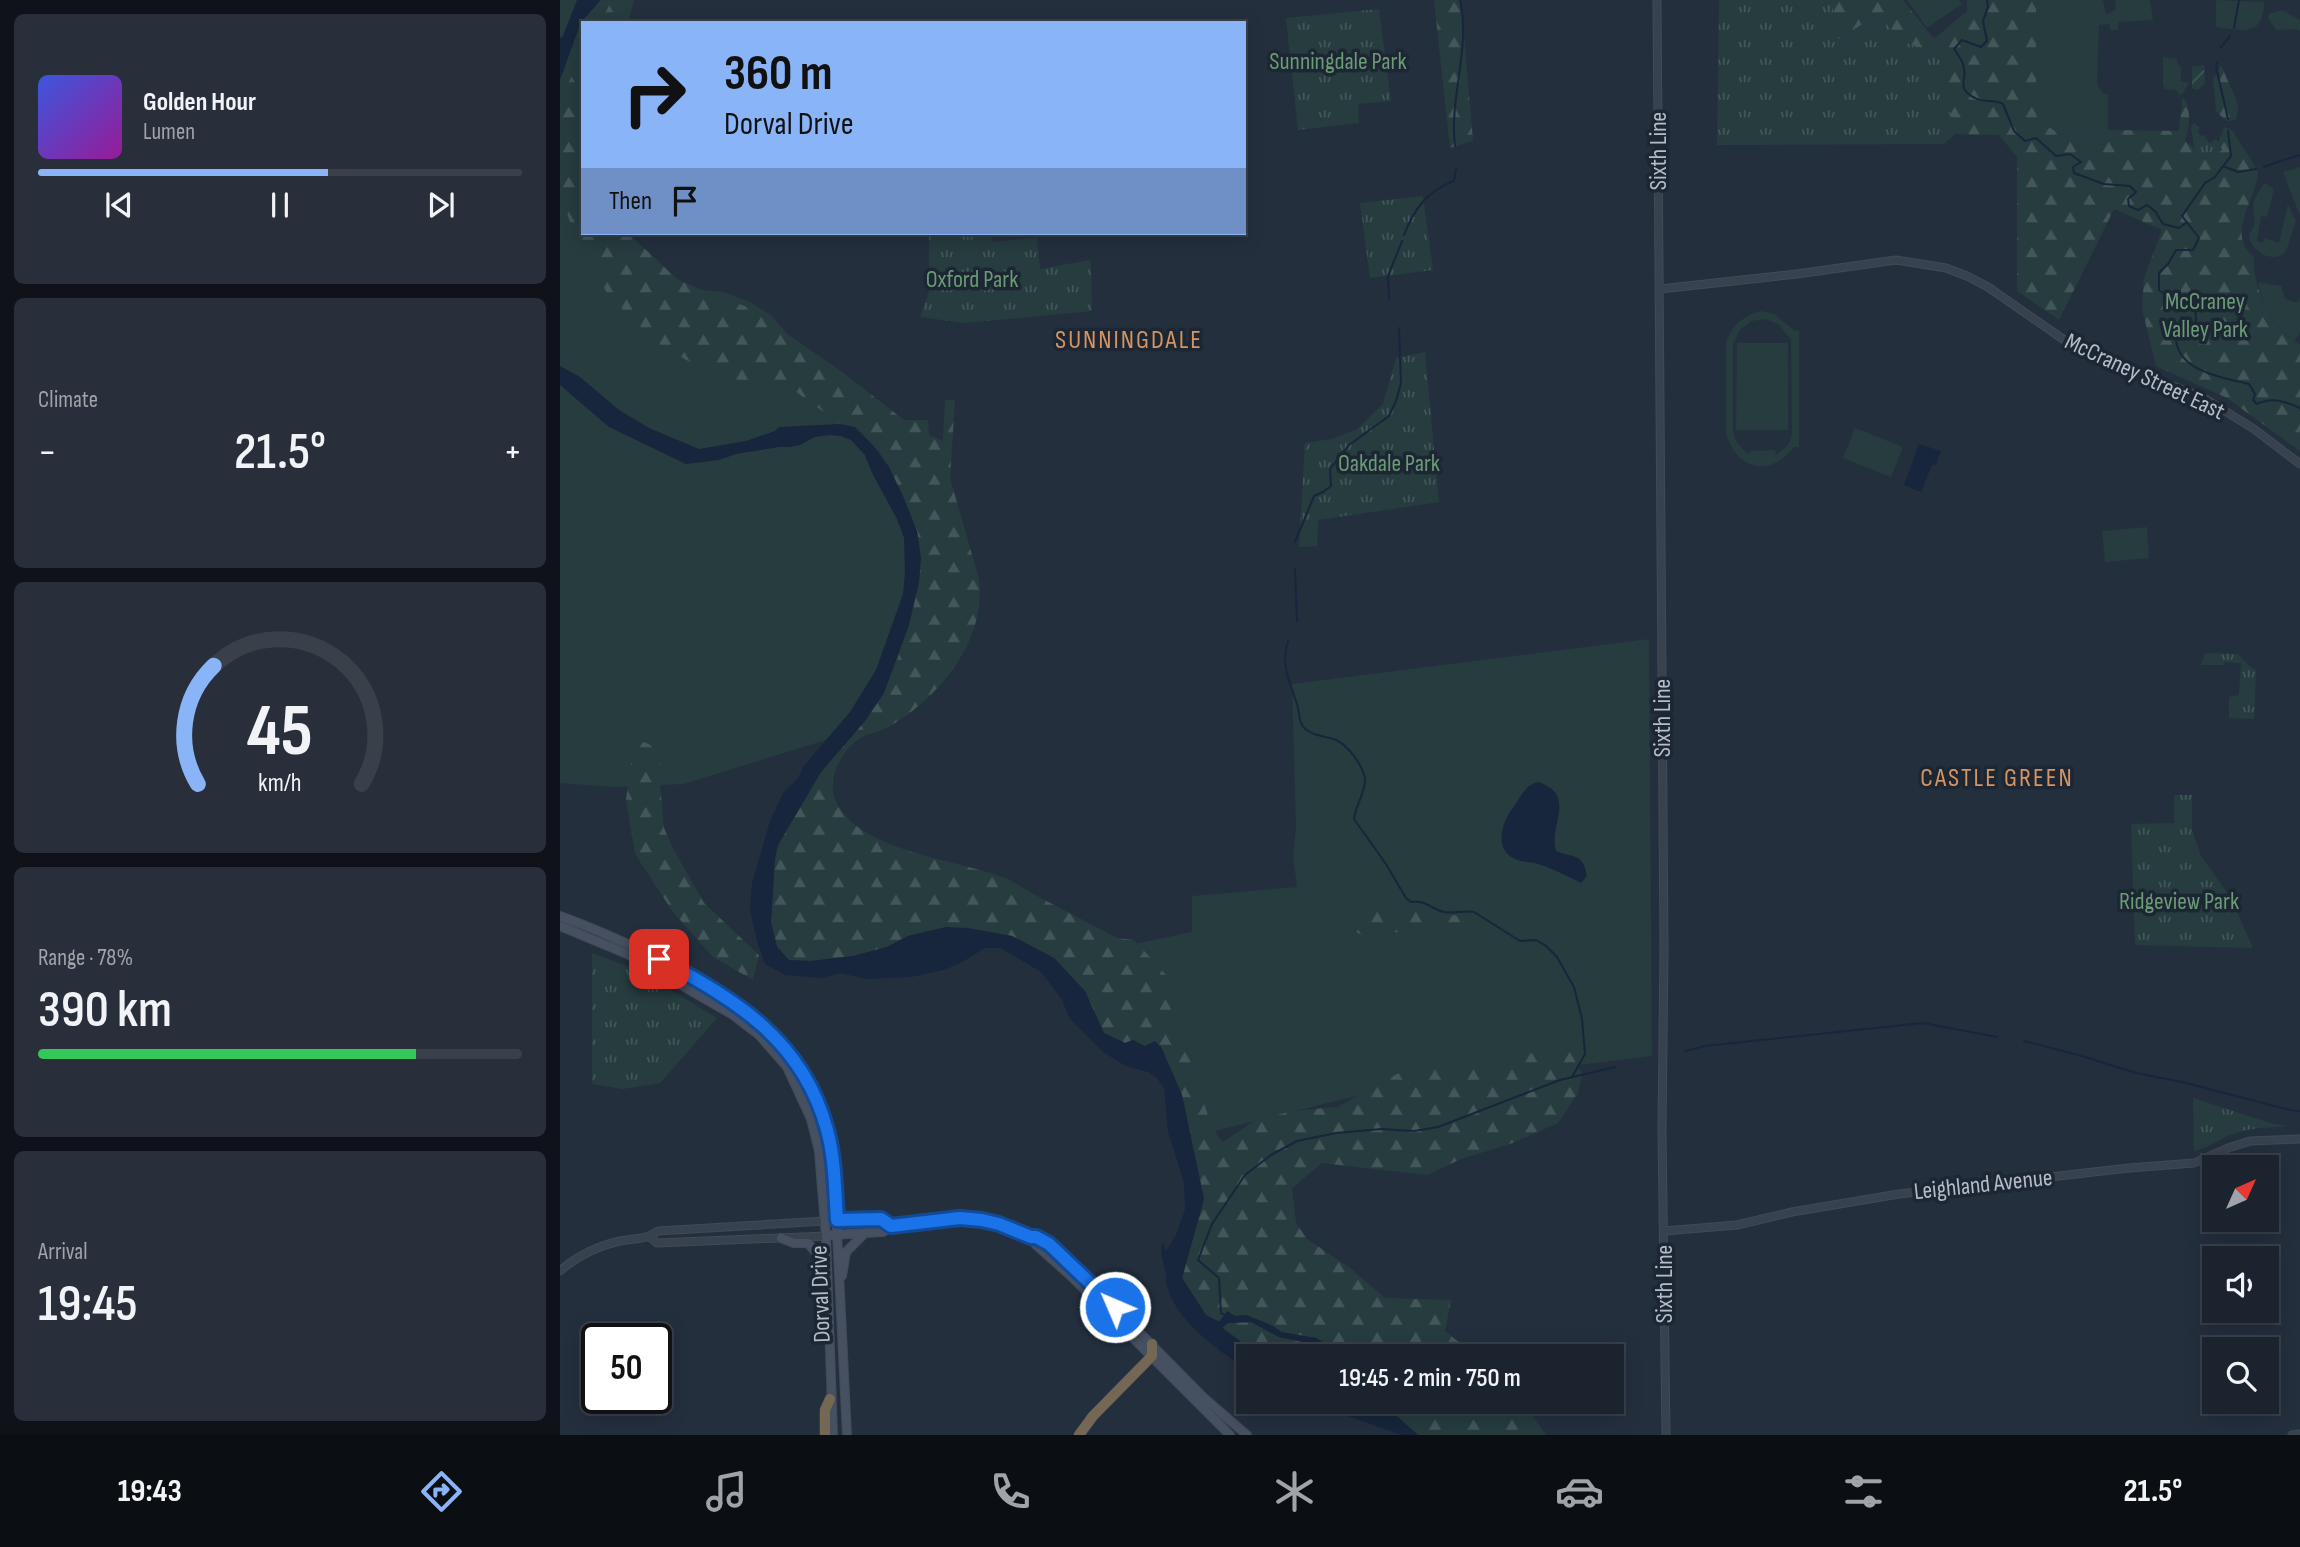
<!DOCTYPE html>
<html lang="en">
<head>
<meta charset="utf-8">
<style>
	:root { --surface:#1b232e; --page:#282f3a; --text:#f1f3f6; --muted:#a0a4aa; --line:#39404a; --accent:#8ab4f8 }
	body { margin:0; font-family:"Sofia Sans Condensed",sans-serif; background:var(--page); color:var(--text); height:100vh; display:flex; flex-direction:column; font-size:26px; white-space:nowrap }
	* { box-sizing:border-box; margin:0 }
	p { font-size:23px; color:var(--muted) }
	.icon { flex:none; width:38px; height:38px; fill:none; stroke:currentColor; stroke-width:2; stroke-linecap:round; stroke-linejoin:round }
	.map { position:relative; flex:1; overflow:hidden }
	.drawer { display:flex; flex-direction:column; gap:14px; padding:14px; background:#0f1319; width:560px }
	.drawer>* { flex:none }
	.guide { position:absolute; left:21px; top:21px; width:665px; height:214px; border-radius:0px; box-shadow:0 4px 18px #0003,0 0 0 2px var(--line); background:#8ab4f8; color:#111; overflow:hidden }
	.needle { width:46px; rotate:45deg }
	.tools { position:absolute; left:1642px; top:1155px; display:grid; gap:14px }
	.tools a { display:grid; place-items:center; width:77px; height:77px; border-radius:0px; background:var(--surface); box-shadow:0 4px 18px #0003,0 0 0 2px var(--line); font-size:35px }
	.speed { position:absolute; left:21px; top:1323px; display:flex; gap:14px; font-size:35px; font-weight:700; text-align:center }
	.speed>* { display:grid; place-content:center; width:91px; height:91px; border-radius:50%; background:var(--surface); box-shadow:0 4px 18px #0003,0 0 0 2px var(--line); line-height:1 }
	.speed .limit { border:4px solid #111; border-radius:10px; background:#fff; color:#111 }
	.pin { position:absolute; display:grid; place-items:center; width:60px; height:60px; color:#fff; margin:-30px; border-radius:14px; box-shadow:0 4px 10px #0006 }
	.me { position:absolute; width:77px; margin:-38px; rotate:315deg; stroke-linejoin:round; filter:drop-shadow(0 0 5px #0008) }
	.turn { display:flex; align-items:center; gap:24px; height:147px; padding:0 28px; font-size:32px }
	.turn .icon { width:91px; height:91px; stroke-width:2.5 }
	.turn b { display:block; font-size:49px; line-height:60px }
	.then { display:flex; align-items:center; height:66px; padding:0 28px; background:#0003; gap:14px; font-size:26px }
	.big { font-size:52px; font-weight:600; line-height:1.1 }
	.drawer .widget { flex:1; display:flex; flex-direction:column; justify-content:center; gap:10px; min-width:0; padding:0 24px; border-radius:10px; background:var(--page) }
	.drawer .dial { align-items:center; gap:0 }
	.dial svg { height:182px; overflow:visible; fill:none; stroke:var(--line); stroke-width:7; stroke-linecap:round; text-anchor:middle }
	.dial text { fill:var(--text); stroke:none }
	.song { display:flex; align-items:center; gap:21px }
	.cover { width:84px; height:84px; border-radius:10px; background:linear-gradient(135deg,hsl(230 70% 55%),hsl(300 70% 35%)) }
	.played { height:7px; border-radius:4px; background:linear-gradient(90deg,var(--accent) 60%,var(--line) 60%) }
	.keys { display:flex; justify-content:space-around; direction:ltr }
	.heat { display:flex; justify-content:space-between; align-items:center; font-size:38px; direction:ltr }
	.charge { height:10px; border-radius:5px; background:linear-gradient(90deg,#34c759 78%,var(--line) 0) }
	.trip { position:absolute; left:676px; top:1344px; width:388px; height:70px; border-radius:0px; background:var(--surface); box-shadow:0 4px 18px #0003,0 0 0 2px var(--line); font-weight:600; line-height:70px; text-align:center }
	.tab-bar { display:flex; height:112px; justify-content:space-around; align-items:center; background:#0b0e12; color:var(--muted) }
	.tab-bar .icon { width:49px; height:49px }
	.tab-bar .selected { color:var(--accent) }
	.tab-bar b { font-size:32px; color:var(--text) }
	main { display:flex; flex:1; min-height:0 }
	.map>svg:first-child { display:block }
	.grass { fill:#263c3f; fill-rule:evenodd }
	.forest { fill:url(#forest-firs) }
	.park { fill:url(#park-tufts) }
	.garden { fill:url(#garden-furrows) }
	.water { fill:#17263c }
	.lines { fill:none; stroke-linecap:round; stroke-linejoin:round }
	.stream { stroke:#17263c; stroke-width:2 }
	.tertiary-casing { stroke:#414a57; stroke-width:9 }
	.secondary-casing { stroke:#414a57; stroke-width:10 }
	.motorway-casing { stroke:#434c59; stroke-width:11 }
	.tertiary { stroke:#38414e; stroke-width:7 }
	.secondary { stroke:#465061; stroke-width:8 }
	.motorway { stroke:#746855; stroke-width:10 }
	.route-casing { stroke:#114b97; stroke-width:18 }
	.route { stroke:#1a73e8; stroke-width:12 }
	.labels { text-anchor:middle; stroke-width:7; stroke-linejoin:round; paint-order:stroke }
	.park-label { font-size:24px; fill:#6b9a76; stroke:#1d2633 }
	.street-label { font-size:24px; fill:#b4bcc9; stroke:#1d2633 }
	.neighbourhood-label { font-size:26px; letter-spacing:2px; fill:#d59563; stroke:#1d2633 }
</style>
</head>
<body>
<main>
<section class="drawer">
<div class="widget">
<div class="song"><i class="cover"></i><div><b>Golden Hour</b><p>Lumen</p></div></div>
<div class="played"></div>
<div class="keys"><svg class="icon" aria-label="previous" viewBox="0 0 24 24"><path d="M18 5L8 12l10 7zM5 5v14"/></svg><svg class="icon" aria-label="pause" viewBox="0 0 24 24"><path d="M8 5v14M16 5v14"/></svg><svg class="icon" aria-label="next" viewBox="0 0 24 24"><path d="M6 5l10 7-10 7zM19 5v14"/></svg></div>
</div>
<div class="widget"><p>Climate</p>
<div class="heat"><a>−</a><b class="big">21.5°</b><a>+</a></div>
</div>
<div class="widget dial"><svg viewBox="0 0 100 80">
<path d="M14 69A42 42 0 1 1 86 69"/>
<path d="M14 69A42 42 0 0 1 21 17" stroke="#8ab4f8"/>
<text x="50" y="56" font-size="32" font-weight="700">45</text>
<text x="50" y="72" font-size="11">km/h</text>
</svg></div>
<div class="widget"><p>Range · 78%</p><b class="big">390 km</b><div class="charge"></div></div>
<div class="widget"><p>Arrival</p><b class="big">19:45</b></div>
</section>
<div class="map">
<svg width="1740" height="1435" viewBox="0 0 1740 1435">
	<defs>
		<pattern id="forest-firs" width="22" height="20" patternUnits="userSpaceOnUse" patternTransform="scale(1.75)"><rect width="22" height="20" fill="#263c3f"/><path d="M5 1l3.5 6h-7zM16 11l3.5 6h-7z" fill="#435659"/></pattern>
		<pattern id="park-tufts" width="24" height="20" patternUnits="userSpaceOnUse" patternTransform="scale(1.75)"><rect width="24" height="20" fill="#263c3f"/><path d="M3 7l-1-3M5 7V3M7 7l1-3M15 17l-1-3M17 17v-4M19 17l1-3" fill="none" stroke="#435659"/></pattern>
		<pattern id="garden-furrows" width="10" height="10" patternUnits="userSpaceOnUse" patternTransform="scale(1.75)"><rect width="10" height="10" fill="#263c3f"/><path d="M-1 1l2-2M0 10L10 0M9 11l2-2" fill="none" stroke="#435659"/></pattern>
	</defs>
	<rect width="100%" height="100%" fill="#242f3e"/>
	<!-- grass -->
	<path class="grass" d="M0 0H69L57 23H23V233L122 288 164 292 190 302 211 315 246 355 418 596 409 639 381 678 337 718 124 784 52 787 0 783Z
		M1347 0H1399L1402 4 1367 28Z
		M1479 0H1543L1546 14H1549L1556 9 1555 0H1590L1593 20 1559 22 1558 30H1551L1549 24 1539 25 1537 85 1543 93 1548 95V130L1544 145C1516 139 1496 138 1476 115V8Z
		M1656 0 1704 2C1704 37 1682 31 1656 27Z
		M1722 10 1740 20V31L1737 29 1716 30 1708 18 1709 14Z
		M1603 57 1617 59V63L1621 68V81L1629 83 1622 95H1620L1616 90 1605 89 1603 85Z
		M1740 167V216L1723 172Z
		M1705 183 1714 189 1707 217 1701 216 1697 241 1703 243 1705 238 1719 243 1728 204 1736 221 1726 251C1715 264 1695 254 1690 240 1688 232 1692 232 1694 225 1696 218 1693 214 1693 208 1692 201 1700 189 1705 183Z
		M1698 282 1721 286 1725 299 1738 303 1740 298V333L1734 342C1713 324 1704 310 1698 282Z
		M1201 311 1214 314 1234 330 1239 331V447H1234C1210 478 1176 470 1166 433V344C1172 325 1183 316 1201 311ZM1206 319 1219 325 1231 340 1232 435 1228 445 1216 455 1215 450 1190 451 1189 455 1177 443 1173 432V344L1180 330 1191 321Z
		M1177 343H1228V430H1176Z
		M1295 428 1343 447 1331 477 1283 458Z
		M1587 527 1589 558 1545 562 1542 531Z
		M1089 639 1092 1056 930 1076 792 1097 651 1132 565 946 632 932V896L737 887 733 856 736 829 732 684Z"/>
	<!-- forest -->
	<path class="forest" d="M52 0H74L68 23H40Z
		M874 0H901L913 141 890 148Z
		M1273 0H1343L1374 39 1407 11V0H1479L1476 8V115C1496 138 1516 139 1544 145L1548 130 1619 131C1620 120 1622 109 1622 99L1624 98C1632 109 1629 129 1625 141L1633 147 1635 156 1648 159 1662 150 1658 143 1664 127 1672 130 1698 171C1698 198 1664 233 1694 257 1691 283 1713 335 1740 344V451L1667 398 1596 366 1582 309 1584 278 1602 230 1554 209 1499 320 1457 291V157L1439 135 1395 134 1386 93 1385 69 1375 53 1346 43 1317 15 1279 39 1272 38Z
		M23 55V233H68L117 279 148 293 190 308 282 372 344 420H368L369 435 383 441 385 400H395L390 478 419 579C427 641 378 699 327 728 319 732 310 733 302 737 284 747 268 775 274 796 291 850 394 859 440 876 453 881 465 889 477 896 504 910 530 924 557 938L574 940 609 978C604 1012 626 1046 637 1077 644 1098 647 1125 663 1142L694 1121 732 1111 778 1107 846 1069H892L937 1063 999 1046 1009 1049 1022 1074 1018 1093 998 1123 950 1144 901 1159 867 1175 762 1163 732 1188 736 1223 747 1239 790 1268 825 1298 891 1300 885 1331 916 1356H781L775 1349 756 1338 721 1332 713 1326 686 1315 675 1316 660 1322 646 1315 622 1278 644 1199 622 1095 601 1047 585 1046 573 1040 565 1043 544 1033 525 992 494 958 452 936 386 927 348 936 327 947 293 956 251 961 229 960 217 947 211 922 215 858 218 845 261 772 305 721 324 693 331 678 349 625 359 582 361 558 357 531 329 467 318 450 295 428 280 424 235 391 211 390 180 382 135 365 97 343 49 296 28 262 13 230 3 202 0 180V99Z
		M1661 65 1677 102 1678 109 1676 120 1666 121 1656 111 1653 79Z
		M84 742 101 750 99 774 104 828 114 850 144 903 199 955 193 980 153 957 113 912 75 854 66 799 73 751Z
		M853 905 868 910V917L884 919 885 916 912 914 937 931 930 935 909 922 895 928 880 927 804 936 796 932 808 909H849Z
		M691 1322 719 1337 766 1347 774 1356H700L662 1327 668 1323Z
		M821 1402H963L986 1435H858Z"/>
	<!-- park -->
	<path class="park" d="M1159 0H1273V38L1279 39 1317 15 1346 43 1375 53 1385 69 1386 93 1395 134 1384 144 1157 145Z
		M819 9 831 101 798 104 799 123 738 130 726 18Z
		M1635 123 1640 128 1637 131 1641 136 1644 135 1650 144 1656 139 1662 150 1648 159 1635 156 1631 126Z
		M863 196 873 270 810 278 800 203Z
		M369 233H431L433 242 477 237 480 269 531 260 532 311 404 323 360 317 369 292Z
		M865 352 879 502 758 520 757 546 739 547 745 443 772 439 797 429 823 404 836 358Z
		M1645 653 1678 654 1690 667 1696 670 1694 719 1669 718V697L1679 695 1681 663 1664 662V665H1641Z
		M1614 795H1632V830L1641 856 1670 897 1693 948 1575 945 1571 824 1614 823Z
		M32 953 77 970 157 1018 100 1083 63 1089 32 1084Z
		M1633 1098 1713 1124 1728 1126C1708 1128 1689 1127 1670 1135 1658 1140 1648 1148 1634 1151Z"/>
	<!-- garden -->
	<path class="garden" d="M1644 65 1645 83 1638 90 1632 88V67Z"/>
	<!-- water -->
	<path class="water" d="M17 0H41L21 22 0 80V38L3 36Z
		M0 366 20 377 59 410 89 428 139 449 186 441 215 431 219 427 280 424 295 427 309 441 329 467 343 496 357 531 361 558 359 582 349 625 324 693 305 721 261 772 218 845 215 858 211 922 217 947 229 960 251 961 293 956 327 947 348 936 386 927 408 928 452 936 494 958 525 991 544 1033 565 1043 573 1040 585 1046 595 1041 601 1047 622 1095 644 1199 622 1278 646 1315 659 1322 667 1311 675 1316 686 1315 713 1326 721 1332 756 1338 775 1349 781 1356H774L766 1347 719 1337 691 1322 668 1323 662 1328 700 1356H688V1370C658 1350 618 1323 607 1287 605 1282 607 1275 605 1270 603 1259 600 1255 602 1243H603L606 1251 616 1235 625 1209 624 1182 608 1132 604 1088 597 1078 588 1072 566 1066 543 1052 510 1019 501 998 481 972 440 948H425L402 962 384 970 351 977 306 979 280 973 263 978 225 975 205 964 197 941 190 910 192 883 210 821 223 793 238 778 243 767 290 712 316 670 343 594 345 572 344 538 337 519 312 473 305 455 291 440 281 436 269 435 255 437 240 445 230 447H219L176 454 159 460 126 464 49 427 0 385Z
		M1359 444 1381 451 1376 465H1372L1361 492 1344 485Z
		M978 782C1018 795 988 825 996 851 1014 858 1023 853 1027 876L1021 883C1006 875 991 868 975 863 969 862 963 862 958 860 934 852 940 826 952 809 960 799 964 785 978 782Z
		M749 1402H790L806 1405 804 1402H821L858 1435H841Z"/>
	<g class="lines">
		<!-- stream -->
		<path class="stream" d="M1427 0 1428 7 1423 21 1427 41 1421 47 1402 40 1394 49C1397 53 1401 59 1403 64 1409 80 1394 87 1415 98 1424 103 1434 99 1443 104L1454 131 1465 141 1476 138 1496 156 1510 154 1521 162 1513 167 1514 173 1544 184 1570 186 1576 192 1568 199 1569 206 1578 210 1587 205 1595 211 1603 224 1619 228 1626 223
			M1674 28 1679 0
			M1661 47 1670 36
			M1657 62 1656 67 1668 119
			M895 146C889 97 911 49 900 0
			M1664 165 1671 156 1668 131
			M1704 167C1716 162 1727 159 1740 155
			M1696 169 1678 172 1663 166 1655 177 1645 183 1622 216 1639 238 1633 250H1616L1608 264 1599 273V290C1616 303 1613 296 1631 296L1635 301 1636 322 1616 333C1613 371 1661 377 1689 384L1695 394 1693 400 1697 404C1712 397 1725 401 1740 408
			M844 235C854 209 867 191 894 181L896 169
			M829 300 828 276 842 241
			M735 542 754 496 763 492 771 486 770 469 789 445 829 416 836 401 841 383 839 328
			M735 569 737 621
			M728 641C720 663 730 683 737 704 739 710 739 720 742 725 749 736 766 736 776 740 789 746 802 765 805 778 807 789 795 806 794 819L826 864 846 898 851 902C868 900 870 909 884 912 894 914 904 910 914 912L960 941 976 940 986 946 997 957 1014 987 1022 1019 1025 1054 1012 1077
			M1464 1041 1522 1056 1576 1073 1622 1082 1730 1110 1740 1111
			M1125 1051 1145 1046 1363 1023 1437 1037
			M663 1314 661 1313 659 1278 638 1260 652 1224 685 1175 711 1155 737 1141 776 1133 821 1129 854 1131 878 1127 1000 1080 1055 1067"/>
		<!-- tertiary casing -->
		<g class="tertiary-casing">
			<path id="tertiary" d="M1097 0 1104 948 1102 1130 1106 1435
				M1100 289 1237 274 1336 260 1386 268 1407 276 1428 287 1510 344 1533 355 1644 398 1694 429 1740 464
				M1104 1231 1177 1225 1232 1212 1339 1194 1569 1168 1634 1163 1668 1148 1690 1141 1740 1139
				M90 1237 97 1243 266 1236
				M0 1271C17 1256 38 1246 60 1241 74 1238 86 1240 98 1231L265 1221
				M1732 1435 1740 1434"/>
		</g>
		<!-- secondary casing -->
		<g class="secondary-casing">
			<path id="secondary" d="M0 916C49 934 94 955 139 982 178 1005 215 1028 240 1067 260 1100 268 1135 274 1173L287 1435
				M0 926 67 954 173 1015 199 1035 227 1067 251 1119 259 1151 266 1236 273 1435
				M273 1221 321 1219 331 1226
				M272 1235 323 1232 331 1226 400 1218 422 1220 439 1224 470 1237H476L490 1244 518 1270 643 1397 687 1435
				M470 1237 476 1245 512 1277 670 1435
				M221 1238 234 1243H248L266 1265
				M282 1276 286 1252 304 1234"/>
		</g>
		<!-- motorway casing -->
		<g class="motorway-casing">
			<path id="motorway" d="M265 1435V1410L270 1399
				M519 1435 533 1416 592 1356V1344"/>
		</g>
		<!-- tertiary -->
		<use href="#tertiary" class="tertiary"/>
		<!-- secondary -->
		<use href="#secondary" class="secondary"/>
		<!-- motorway -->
		<use href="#motorway" class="motorway"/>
	</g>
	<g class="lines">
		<!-- route casing -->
		<g class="route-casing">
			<path id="route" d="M99 959C176 1000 243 1040 267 1130 275 1159 275 1190 277 1220L321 1219 331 1226 400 1218 422 1220 439 1224 471 1237H476L489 1244 555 1307"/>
		</g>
		<!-- route -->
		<use href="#route" class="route"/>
	</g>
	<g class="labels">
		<!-- park labels -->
		<g class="park-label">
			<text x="778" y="69">Sunningdale Park</text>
			<text x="412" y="287">Oxford Park</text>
			<text x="1645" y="309">McCraney<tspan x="1645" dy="28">Valley Park</tspan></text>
			<text x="829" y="471">Oakdale Park</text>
			<text x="1619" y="909">Ridgeview Park</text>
		</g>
		<!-- street labels -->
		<g class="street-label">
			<text transform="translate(1098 151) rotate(-90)" y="8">Sixth Line</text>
			<text transform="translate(1585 376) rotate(25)" y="8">McCraney Street East</text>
			<text transform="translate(1102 718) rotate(-90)" y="8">Sixth Line</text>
			<text transform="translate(1423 1184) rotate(-6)" y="8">Leighland Avenue</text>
			<text transform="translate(1104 1284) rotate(-90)" y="8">Sixth Line</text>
			<text transform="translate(260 1294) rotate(-92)" y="8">Dorval Drive</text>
		</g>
		<!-- neighbourhood labels -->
		<g class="neighbourhood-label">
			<text x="569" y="348">SUNNINGDALE</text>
			<text x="1437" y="786">CASTLE GREEN</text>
		</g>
	</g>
</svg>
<div class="tools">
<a><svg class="needle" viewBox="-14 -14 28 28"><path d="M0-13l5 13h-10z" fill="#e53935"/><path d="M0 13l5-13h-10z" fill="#a0a4aa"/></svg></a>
<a><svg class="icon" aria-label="sound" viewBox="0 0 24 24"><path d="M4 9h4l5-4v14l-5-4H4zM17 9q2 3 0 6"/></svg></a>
<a><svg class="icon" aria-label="search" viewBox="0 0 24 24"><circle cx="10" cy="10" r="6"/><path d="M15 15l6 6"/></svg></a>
</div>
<div class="speed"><div class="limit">50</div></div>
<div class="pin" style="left:99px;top:959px;background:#d93025"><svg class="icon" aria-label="arrive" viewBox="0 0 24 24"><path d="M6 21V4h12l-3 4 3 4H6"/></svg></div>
<svg class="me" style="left:555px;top:1307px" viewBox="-20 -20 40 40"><circle r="17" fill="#1a73e8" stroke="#fff" stroke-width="3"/><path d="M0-11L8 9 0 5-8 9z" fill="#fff"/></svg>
<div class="trip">19:45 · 2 min · 750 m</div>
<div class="guide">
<div class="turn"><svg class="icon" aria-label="right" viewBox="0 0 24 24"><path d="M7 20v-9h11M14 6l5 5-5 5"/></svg><div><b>360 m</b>Dorval Drive</div></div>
<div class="then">Then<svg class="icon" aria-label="arrive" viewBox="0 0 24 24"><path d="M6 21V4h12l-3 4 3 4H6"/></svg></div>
</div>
</div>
</main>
<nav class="tab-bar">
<b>19:43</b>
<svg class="icon selected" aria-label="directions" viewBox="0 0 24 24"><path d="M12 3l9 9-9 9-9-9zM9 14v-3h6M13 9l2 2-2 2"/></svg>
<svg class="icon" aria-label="music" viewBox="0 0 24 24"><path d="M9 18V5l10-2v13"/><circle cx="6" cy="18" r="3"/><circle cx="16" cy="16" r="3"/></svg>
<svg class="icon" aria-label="phone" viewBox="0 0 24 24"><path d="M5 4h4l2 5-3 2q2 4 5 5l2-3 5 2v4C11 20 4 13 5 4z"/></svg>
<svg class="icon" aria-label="climate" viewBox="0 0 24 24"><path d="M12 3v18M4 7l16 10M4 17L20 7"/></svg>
<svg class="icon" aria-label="car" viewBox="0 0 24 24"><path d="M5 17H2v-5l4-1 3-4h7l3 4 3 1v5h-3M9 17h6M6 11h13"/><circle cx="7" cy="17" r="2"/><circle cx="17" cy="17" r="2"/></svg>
<svg class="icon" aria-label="filters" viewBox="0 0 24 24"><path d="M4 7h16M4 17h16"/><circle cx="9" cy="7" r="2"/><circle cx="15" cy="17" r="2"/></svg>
<b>21.5°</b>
</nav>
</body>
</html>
